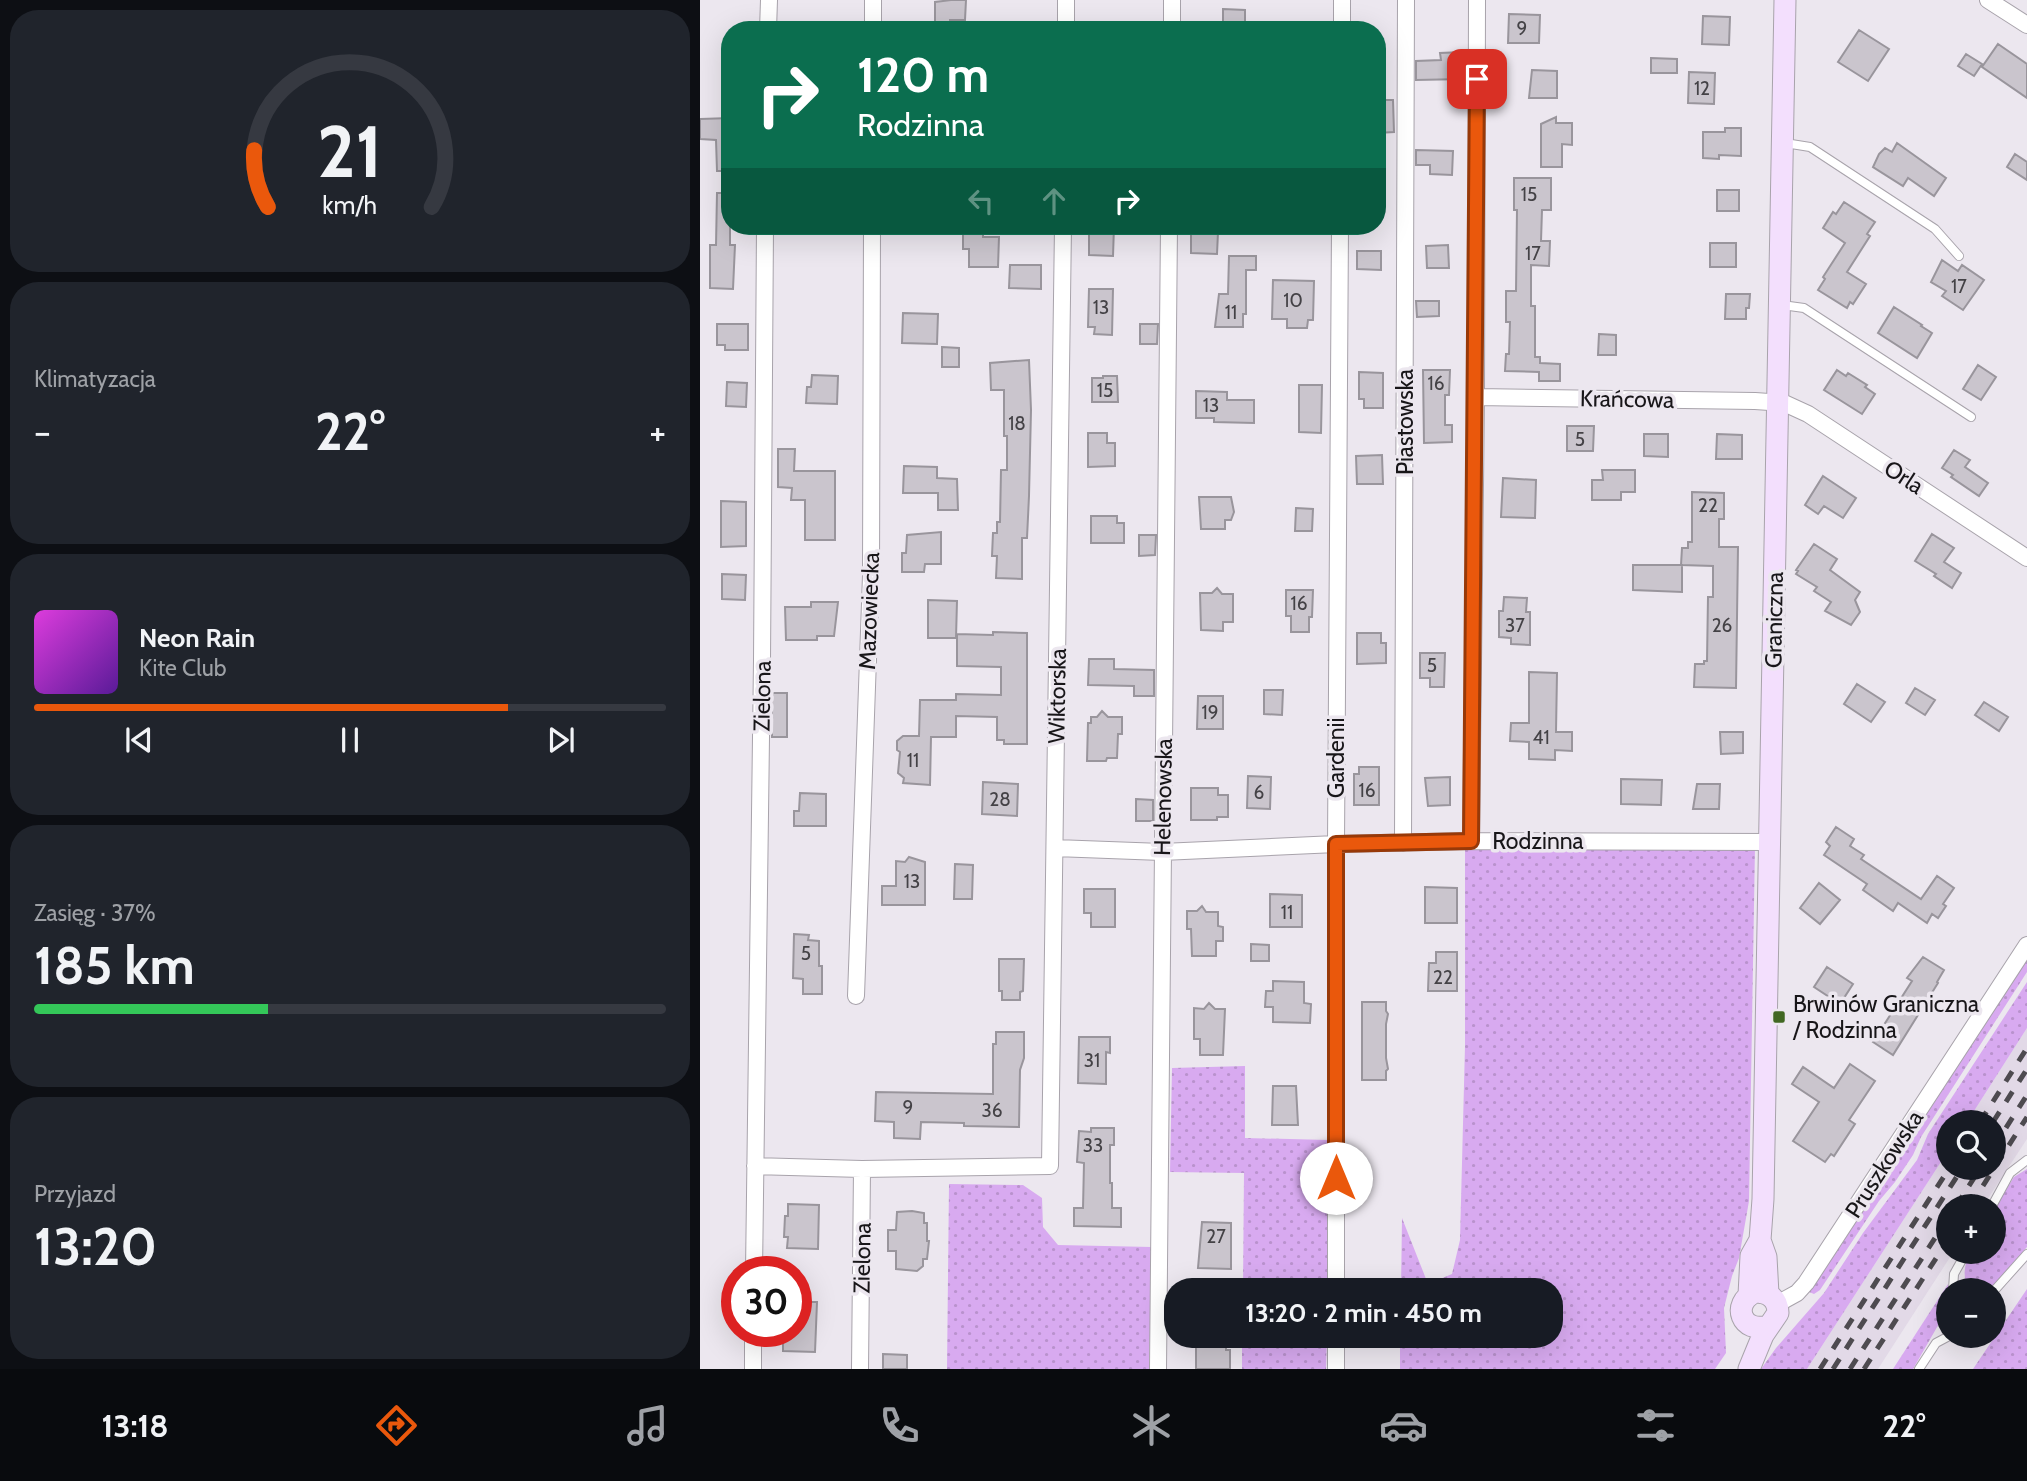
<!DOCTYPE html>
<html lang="pl">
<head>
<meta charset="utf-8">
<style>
	:root { --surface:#171b24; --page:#20242c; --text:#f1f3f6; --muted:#9ea1a6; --line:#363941; --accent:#ea580c }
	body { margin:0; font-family:Cabin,sans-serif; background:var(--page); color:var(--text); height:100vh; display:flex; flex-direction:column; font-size:26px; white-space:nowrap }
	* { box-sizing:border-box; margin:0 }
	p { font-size:23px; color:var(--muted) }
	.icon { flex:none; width:38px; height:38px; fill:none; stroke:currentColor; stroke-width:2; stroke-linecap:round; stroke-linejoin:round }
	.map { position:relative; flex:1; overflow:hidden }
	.side { display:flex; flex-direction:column; gap:10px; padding:10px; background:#0d0f14; width:700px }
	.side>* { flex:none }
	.top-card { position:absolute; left:21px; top:21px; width:665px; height:214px; border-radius:28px; box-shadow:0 7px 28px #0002; background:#0b6e4f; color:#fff; overflow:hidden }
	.tools { position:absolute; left:1236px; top:1110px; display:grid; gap:14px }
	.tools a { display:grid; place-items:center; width:70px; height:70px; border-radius:50%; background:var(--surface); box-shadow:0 7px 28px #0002; font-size:35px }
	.speed { position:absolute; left:21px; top:1256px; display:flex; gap:14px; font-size:35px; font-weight:700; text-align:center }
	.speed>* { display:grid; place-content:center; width:91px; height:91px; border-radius:50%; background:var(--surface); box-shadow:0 7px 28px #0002; line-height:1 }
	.speed .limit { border:10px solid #d22; background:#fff; color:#111 }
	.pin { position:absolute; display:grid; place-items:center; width:60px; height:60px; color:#fff; margin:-30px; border-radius:14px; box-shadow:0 4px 10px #0006 }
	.me { position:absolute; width:77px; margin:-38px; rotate:0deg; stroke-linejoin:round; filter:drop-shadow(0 0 5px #0008) }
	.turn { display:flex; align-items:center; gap:24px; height:147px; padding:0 21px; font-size:32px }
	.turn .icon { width:91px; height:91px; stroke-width:2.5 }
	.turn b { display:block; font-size:49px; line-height:60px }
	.lanes { display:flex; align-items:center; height:66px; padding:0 21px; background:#0003; justify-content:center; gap:35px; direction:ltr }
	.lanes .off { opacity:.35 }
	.big { font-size:52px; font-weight:700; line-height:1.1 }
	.side .tile { flex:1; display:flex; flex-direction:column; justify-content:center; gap:10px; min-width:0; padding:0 24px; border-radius:28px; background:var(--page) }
	.side .dial { align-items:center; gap:0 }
	.dial svg { height:182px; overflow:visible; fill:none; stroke:var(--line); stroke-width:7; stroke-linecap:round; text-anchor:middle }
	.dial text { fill:var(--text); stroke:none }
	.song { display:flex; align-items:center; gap:21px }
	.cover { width:84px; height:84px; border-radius:10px; background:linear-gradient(135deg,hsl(300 70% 55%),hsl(270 70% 35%)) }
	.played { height:7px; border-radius:4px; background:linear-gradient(90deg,var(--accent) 75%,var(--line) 75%) }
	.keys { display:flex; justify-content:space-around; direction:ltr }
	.heat { display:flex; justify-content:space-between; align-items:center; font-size:38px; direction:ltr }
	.charge { height:10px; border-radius:5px; background:linear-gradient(90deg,#34c759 37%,var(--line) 0) }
	.trip { position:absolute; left:464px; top:1278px; width:399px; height:70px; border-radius:28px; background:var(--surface); box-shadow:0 7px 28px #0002; font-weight:700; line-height:70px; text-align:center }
	.dock { display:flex; height:112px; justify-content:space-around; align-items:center; background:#090b0e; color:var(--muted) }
	.dock .icon { width:49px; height:49px }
	.dock .active { color:var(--accent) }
	.dock b { font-size:32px; color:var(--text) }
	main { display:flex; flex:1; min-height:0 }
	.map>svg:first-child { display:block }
	.built { fill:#e2d9e7 }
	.grass { fill:url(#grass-dots) }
	.building { fill:#cac5cd; stroke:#99959c; stroke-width:2 }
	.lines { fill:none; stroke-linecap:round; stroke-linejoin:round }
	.lane-casing { stroke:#a8a3ab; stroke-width:10 }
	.street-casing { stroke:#a8a3ab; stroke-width:18 }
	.secondary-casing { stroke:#a8a3ab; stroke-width:23 }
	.lane { stroke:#fff; stroke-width:8 }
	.street { stroke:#fff; stroke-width:16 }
	.secondary { stroke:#f3dffd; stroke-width:21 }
	.rail { stroke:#4e4b50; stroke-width:5; stroke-dasharray:12 12; stroke-linecap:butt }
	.route-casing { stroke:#983908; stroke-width:18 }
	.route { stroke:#ea580c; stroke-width:12 }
	.poi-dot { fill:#416822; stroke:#ece7ef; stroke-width:2.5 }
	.labels { text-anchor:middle; stroke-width:7; stroke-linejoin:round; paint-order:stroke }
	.number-label { font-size:19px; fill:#444246 }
	.street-label { font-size:23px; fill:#181619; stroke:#ece7ef }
	.poi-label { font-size:23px; fill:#181619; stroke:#ece7ef; text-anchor:start }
</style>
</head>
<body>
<main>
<section class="side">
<div class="tile dial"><svg viewBox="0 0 100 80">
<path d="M14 69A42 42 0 1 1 86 69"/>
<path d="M14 69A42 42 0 0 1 8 44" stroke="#ea580c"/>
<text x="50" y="56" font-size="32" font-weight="700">21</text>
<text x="50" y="72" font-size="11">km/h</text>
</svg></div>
<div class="tile"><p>Klimatyzacja</p>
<div class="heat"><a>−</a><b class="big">22°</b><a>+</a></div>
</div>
<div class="tile">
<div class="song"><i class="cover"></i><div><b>Neon Rain</b><p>Kite Club</p></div></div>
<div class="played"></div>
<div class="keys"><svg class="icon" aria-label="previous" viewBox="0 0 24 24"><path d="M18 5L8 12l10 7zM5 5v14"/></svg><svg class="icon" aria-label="pause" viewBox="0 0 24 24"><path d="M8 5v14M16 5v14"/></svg><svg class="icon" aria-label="next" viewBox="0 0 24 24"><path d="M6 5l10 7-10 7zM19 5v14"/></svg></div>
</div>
<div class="tile"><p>Zasięg · 37%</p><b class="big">185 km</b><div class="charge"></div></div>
<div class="tile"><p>Przyjazd</p><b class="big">13:20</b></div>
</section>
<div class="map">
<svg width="1327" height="1369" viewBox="0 0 1327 1369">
	<defs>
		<pattern id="grass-dots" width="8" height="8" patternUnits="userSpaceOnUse" patternTransform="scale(1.75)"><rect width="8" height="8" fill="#d8aaf0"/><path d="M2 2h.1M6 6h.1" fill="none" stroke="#b992cd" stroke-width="1.8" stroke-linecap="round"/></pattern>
	</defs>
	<rect width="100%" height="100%" fill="#ece7ef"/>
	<!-- built -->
	<path class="built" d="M1327 1028V1139L1283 1206H1248V1251H1254L1178 1369H1107L1248 1151V1167H1293V1122H1267Z"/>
	<!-- grass -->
	<path class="grass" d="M1055 846 1049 1201 1039 1258 1032 1276 1024 1308 1026 1353 1015 1369H700V1335H850V1290H701L702 1218 728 1284 752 1274 760 1240 765 1046V849Z
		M1327 958V972L1221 1137 1213 1155 1195 1182 1179 1201 1120 1290 1114 1294 1109 1292Z
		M1327 982V1028L1267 1122H1248V1151L1107 1369H1061L1076 1348 1124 1293 1163 1233 1217 1160 1228 1134Z
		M545 1066V1138L629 1140 627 1290H543L544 1173 470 1172 472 1068Z
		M1327 1169V1247L1289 1290H1269C1262 1277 1264 1264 1271 1251H1293V1211L1314 1177Z
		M249 1184 323 1185 342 1198 343 1227 358 1245 452 1247 449 1369H247Z
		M1248 1284V1308L1213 1369H1193Z
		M1327 1289V1369H1273Z
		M542 1335H627L626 1369H542Z"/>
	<!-- building -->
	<path class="building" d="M251 0H266L265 20H250V24H235V2Z
		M523 9 545 10V28L523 30Z
		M809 14 840 15 839 43H808Z
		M1003 16 1030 17 1029 45 1002 44Z
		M1159 30 1189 49 1168 81 1138 62Z
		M1298 44 1327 64V98L1282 67Z
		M763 52 764 79 716 80V61L741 60 740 53Z
		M1266 54 1282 64 1274 76 1258 66Z
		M951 58 977 59V73H951Z
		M832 70 857 71V98H829Z
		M989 72 1015 73 1014 104 988 103Z
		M677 100H693L694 132 677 133Z
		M856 117V123H872V145L862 144V167H841V124Z
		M30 118V171H17L16 140 0 139V119Z
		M1025 128H1041V156L1019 155V159L1003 158V132H1025Z
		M1197 143 1246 178 1234 196 1208 178 1203 186 1173 167 1179 154 1185 148 1192 152Z
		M716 150 753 151 752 175 730 174V165H716Z
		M1315 154 1327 162V180L1307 167Z
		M814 178H851V210H842L841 241H850L849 266 831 265V306H835V357H840V363L860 364V381H839V372L805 371 806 354H809L810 322H806V291H816L817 210H814Z
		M1017 190H1039V211H1017Z
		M17 193H30V245H35L33 289 10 288V245H16Z
		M1144 202 1175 222 1167 234 1170 236 1147 272 1166 284 1153 304 1150 302 1147 308 1118 290 1125 279 1123 277 1145 243 1123 228 1133 212 1136 214Z
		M263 226H283V237H299L298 267H269V249H263Z
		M389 226H414L413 256 389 255Z
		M496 226H511V231L518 232 517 254 491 253V231H495Z
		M1010 243H1036V267H1010Z
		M748 245 749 268H727L726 246Z
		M657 251H681V270L657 269Z
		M529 256H556V270H546V314H543V327H515L519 294H528Z
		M1242 260 1258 271 1262 265 1284 280 1263 310 1242 296 1246 291 1231 282Z
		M310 265H341V289L309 288Z
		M573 280 614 281 613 320H608L607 328H587V319H572Z
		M389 289H413L412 335 394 334 395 327H388Z
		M1026 294H1050L1049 308H1046V319H1025Z
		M716 301H739V316L717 317Z
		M1194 307 1222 325 1221 326 1232 333 1217 358 1178 333Z
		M203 313 238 314 237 344 202 343Z
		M17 324H48V350H25V345H17Z
		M440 324H458L457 344H440Z
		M899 334 916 335V355H898Z
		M242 347 259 348V367H242Z
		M329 360 331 410 329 496 327 538H322V579L296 578 297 556H292L293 533H297V522H300L301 470H307V436H304V390H291L290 363Z
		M1278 365 1296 377 1281 400 1263 389Z
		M723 370H750L749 395H745V425H752V442L724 443Z
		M1137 370 1146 376 1148 373 1167 385 1165 387 1175 394 1162 414 1124 390Z
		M659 372 683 373V408H664V399H659Z
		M112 375 138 376 137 404 106 403 107 387H111Z
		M403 376H417L418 402H392V378H403Z
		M27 382 47 383 46 407 26 406Z
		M599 385H622L621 433 599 432Z
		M496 391 527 392V400H554V423L514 422V418H496Z
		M867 426H894L893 451H867Z
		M388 433H407V443H415V466L388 467Z
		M944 434H968V457L944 456Z
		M1017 434 1042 435V459H1016Z
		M78 449H95L94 471H135V540H105V500H91L92 488 78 487Z
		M1254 450 1270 460 1265 467 1288 483 1279 496 1251 477 1253 475 1242 468Z
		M682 455 683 484H657L656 456Z
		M204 466 237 467V478L257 479 258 510H238V493H203Z
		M902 470H935V492H921V500H892V480H903Z
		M1123 476 1156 498 1143 518 1124 506 1118 514 1105 505Z
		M803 478 836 480 835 518 801 517Z
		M992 492 1024 493V519H1019V547H1038L1036 688 994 687 995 664H1004V661H1007L1008 597H1013V566L981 565 982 548H988V542H992Z
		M499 497H531L534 512 531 520H525V529H501Z
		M21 501 46 502V546L21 547Z
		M596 508 613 509 612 531H595Z
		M391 516H417V523H424V543H391Z
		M241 532V564H225L224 572H202V553H206L207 535Z
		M1232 534 1254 548 1244 562 1261 573 1252 588 1234 576 1236 574 1215 561Z
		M439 535H456L455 555 439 556Z
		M1114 544 1137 559 1130 570 1160 592 1155 600 1160 612 1151 625 1125 611 1131 602 1114 591 1117 587 1096 574 1098 571 1096 570Z
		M933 565H982V592L933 590Z
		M22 574 46 575 45 600 22 599Z
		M517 588 522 594H533V622H523V631L501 630 500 593H512Z
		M586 590H613L612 617H609V632H591V616H586Z
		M804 597 827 598 826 612H830V645L811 644V638L799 637V611H803Z
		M228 600 257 601 256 638H228Z
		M111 602H138L134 636H117V640H86L85 607H111Z
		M293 632 327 633V744H304V740H297V717L256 716V737H231L230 785 203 783 204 778 198 773 200 752 197 750V741L203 736H219L220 700H256V694L301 695V667L257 666V634L293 635Z
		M657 633H681V643H686V663L657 664Z
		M720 653H745L744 687H730V678H720Z
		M389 659H414V669L454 670V696H434V686L388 685Z
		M829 672 857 673 856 732H872V751L855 750V760L829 759V742L810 741 811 723H829Z
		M1157 684 1185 702 1171 722 1144 704Z
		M1215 688 1235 700 1225 715 1206 703Z
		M564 690H583L582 715 564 714Z
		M72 693H87V737H72Z
		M498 696H523V729H497Z
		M1284 702 1308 717 1299 731 1275 715Z
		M402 711 408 717H422V734H418L417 758H407L406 761H387L388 723H391V717H397Z
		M1020 732H1043V753L1021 754Z
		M659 767H679V805H654V774H659Z
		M548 776 571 777 570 809 547 808Z
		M750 777V805L728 806 725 778Z
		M921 779 962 780 961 805 921 804Z
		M283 782 318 784 317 816 282 814Z
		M997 784H1020L1019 809H993Z
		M491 788H518V795H528V817H517V820H491Z
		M100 793 126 794V826H94V811H99Z
		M436 799 453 800V821H436Z
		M1136 827 1154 839 1150 846 1164 855 1161 859 1221 899 1237 876 1254 888 1243 904 1246 906 1238 918 1232 914 1227 923 1198 903 1193 911 1163 890 1167 884 1124 855 1130 846 1126 842Z
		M209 857 225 862V905H182V886H196V861L205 862Z
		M255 864 273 865 272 899H254Z
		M1119 883 1140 900 1120 924 1100 908Z
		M725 887 757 888V923H725Z
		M384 889H415V927H391V913H384Z
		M570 894 602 895V927H570Z
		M502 906 506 912H518V926L523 927V941H516V956H492L491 929H487V911H497Z
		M94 934 109 935 108 940 119 941V966H122V994H103V979L93 978Z
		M551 944 569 945V961H551Z
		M736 952H757V991H728L729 963H736Z
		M1223 957 1244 970 1237 982 1238 983 1193 1055 1173 1042 1212 981 1207 978Z
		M299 959H324L323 991 320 992V1000H302V991H299Z
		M1127 967 1153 984 1140 1004 1114 987Z
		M573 981 604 982V1003L611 1004 610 1023 573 1022V1007H565L566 991H573Z
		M662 1002H686V1011L688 1014 686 1024V1058L688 1069 686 1071V1080H662Z
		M509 1003 515 1009H525L523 1055H500V1039H494V1008L504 1009Z
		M296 1032H324V1058L320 1070 319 1127 264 1126V1123L221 1122 220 1139 194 1138V1122L175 1121 176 1092 293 1094V1044H296Z
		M379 1037H410V1053L406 1052V1084L378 1083Z
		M1150 1064 1175 1081 1149 1120 1155 1124 1134 1156 1131 1154 1125 1162 1093 1141 1119 1102 1092 1084 1103 1067 1134 1088Z
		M573 1086H596L598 1125H572Z
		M391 1128H414V1145H410V1183H412V1208H421V1227L374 1226V1208H383L384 1163 377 1162 379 1131 391 1132Z
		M88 1204 119 1205 118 1249 87 1248 88 1237H84L85 1216H88Z
		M212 1211 224 1213V1223H227V1241H229L227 1259H223V1266L217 1271 196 1269V1251H188V1230H196L197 1212Z
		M502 1222 531 1223V1269L498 1268Z
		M96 1302H117L115 1352 83 1351V1332H96Z
		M496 1335H526V1350H530V1369H496Z
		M183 1354 207 1355V1369H183Z"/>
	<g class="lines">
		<!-- lane casing -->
		<g class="lane-casing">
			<path id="lane" d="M1085 143 1110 147 1235 229 1259 256
				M1082 305 1104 308 1271 417
				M1292 1206 1310 1173 1327 1160
				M1253 1290 1254 1274 1267 1251
				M1293 1292 1327 1254
				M1219 1369 1236 1343 1251 1335"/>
		</g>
		<!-- street casing -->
		<g class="street-casing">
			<path id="street" d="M1288 0 1327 25
				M68 30 69 0
				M173 30V0
				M366 30V0
				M472 30V0
				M642 30V0
				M776 397 1055 401 1084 403 1108 414 1327 558
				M771 841 776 397 777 0
				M703 843 706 0
				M355 848 462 852 636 844 771 841 1070 842
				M156 996 171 575 172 226
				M55 1166 162 1169 160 1369
				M162 1169 350 1166 363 226
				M54 1272 62 661 65 226
				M636 1290V844L640 226
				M1077 1304 1097 1293 1106 1283 1327 945
				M636 1335V1369
				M53 1369V1332
				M458 1369 469 226"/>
		</g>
		<!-- secondary casing -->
		<g class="secondary-casing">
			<path id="secondary" d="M1060 1240 1066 1257 1068 1294
				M1049 1295 1051 1256 1060 1240 1063 1199 1085 0
				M1049 1369 1063 1335 1078 1313C1078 1299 1069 1292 1055 1292 1030 1304 1042 1334 1068 1326"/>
		</g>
		<!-- lane -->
		<use href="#lane" class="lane"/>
		<!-- street -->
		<use href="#street" class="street"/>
		<!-- secondary -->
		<use href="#secondary" class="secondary"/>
		<!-- rail -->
		<path class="rail" d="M1280 1122 1327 1048
			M1293 1122 1327 1069
			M1293 1148 1327 1095
			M1256 1206 1281 1167
			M1270 1206 1327 1117
			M1120 1369 1250 1167
			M1133 1369 1263 1167
			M1150 1369 1248 1218
			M1164 1369 1248 1240"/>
	</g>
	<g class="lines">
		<!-- route casing -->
		<g class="route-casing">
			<path id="route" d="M636 1178V844L771 841 777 79"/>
		</g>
		<!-- route -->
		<use href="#route" class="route"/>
	</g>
	<!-- markers -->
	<rect class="poi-dot" x="1072" y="1010" width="14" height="14" rx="3.5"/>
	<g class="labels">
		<!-- number labels -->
		<g class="number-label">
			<text x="822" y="35">9</text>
			<text x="1002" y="95">12</text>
			<text x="829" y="201">15</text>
			<text x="833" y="260">17</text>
			<text x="1259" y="293">17</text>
			<text x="593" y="307">10</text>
			<text x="401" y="314">13</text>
			<text x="531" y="319">11</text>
			<text x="736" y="390">16</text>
			<text x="405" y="397">15</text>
			<text x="511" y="412">13</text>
			<text x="317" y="430">18</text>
			<text x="880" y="446">5</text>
			<text x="1008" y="512">22</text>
			<text x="599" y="610">16</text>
			<text x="815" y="632">37</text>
			<text x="1022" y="632">26</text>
			<text x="732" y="672">5</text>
			<text x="510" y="719">19</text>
			<text x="841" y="744">41</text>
			<text x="213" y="767">11</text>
			<text x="667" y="797">16</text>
			<text x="559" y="799">6</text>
			<text x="300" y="806">28</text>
			<text x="212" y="888">13</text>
			<text x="587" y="919">11</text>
			<text x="106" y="960">5</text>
			<text x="743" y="984">22</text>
			<text x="392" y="1067">31</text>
			<text x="208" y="1114">9</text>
			<text x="292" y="1117">36</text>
			<text x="393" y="1152">33</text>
			<text x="516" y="1243">27</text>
		</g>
		<!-- street labels -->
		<g class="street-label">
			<text transform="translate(927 399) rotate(1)" y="8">Krańcowa</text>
			<text transform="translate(705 422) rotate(-90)" y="8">Piastowska</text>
			<text transform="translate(1204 477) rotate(33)" y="8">Orla</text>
			<text transform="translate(169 611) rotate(-88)" y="8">Mazowiecka</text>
			<text transform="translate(1074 620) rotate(-89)" y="8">Graniczna</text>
			<text transform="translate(62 696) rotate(-89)" y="8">Zielona</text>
			<text transform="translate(357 696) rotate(-89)" y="8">Wiktorska</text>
			<text transform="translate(636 758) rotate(-90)" y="8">Gardenii</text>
			<text transform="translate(463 797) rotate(-89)" y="8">Helenowska</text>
			<text x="838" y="849">Rodzinna</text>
			<text transform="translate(1184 1164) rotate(-57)" y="8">Pruszkowska</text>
			<text transform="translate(162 1258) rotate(-89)" y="8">Zielona</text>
		</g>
		<!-- poi labels -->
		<g class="poi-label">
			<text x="1093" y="1012">Brwinów Graniczna<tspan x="1093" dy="26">/ Rodzinna</tspan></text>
		</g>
	</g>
</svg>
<div class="tools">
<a><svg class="icon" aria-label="search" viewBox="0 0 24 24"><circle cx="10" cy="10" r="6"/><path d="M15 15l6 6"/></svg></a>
<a>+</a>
<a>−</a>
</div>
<div class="speed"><div class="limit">30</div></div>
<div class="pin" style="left:777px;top:79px;background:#d93025"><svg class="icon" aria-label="arrive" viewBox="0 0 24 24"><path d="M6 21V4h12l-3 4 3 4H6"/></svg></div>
<svg class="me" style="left:636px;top:1178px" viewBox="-20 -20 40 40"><circle r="19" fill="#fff"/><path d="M0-13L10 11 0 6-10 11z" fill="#ea580c"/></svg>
<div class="trip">13:20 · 2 min · 450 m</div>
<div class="top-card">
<div class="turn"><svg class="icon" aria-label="right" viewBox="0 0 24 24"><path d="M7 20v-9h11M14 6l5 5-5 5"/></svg><div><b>120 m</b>Rodzinna</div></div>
<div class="lanes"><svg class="icon off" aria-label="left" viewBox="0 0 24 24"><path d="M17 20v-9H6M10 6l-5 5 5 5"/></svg><svg class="icon off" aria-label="ahead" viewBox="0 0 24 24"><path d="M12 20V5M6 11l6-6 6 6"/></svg><svg class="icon" aria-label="right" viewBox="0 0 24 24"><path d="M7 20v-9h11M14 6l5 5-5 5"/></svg></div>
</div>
</div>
</main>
<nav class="dock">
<b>13:18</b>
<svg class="icon active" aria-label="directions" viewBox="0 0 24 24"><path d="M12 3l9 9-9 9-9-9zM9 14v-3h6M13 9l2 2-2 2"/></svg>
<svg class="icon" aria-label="music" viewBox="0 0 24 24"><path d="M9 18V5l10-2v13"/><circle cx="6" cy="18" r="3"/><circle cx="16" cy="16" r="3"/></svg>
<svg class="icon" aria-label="phone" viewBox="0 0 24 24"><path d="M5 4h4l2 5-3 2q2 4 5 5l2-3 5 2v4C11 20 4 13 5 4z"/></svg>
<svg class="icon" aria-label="climate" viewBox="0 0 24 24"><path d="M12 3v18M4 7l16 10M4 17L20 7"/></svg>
<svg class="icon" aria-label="car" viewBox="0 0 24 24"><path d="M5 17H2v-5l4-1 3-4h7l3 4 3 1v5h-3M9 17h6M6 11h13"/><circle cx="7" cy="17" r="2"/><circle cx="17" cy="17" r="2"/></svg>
<svg class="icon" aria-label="filters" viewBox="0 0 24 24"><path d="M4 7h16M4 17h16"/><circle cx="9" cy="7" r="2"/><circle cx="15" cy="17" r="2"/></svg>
<b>22°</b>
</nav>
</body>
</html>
